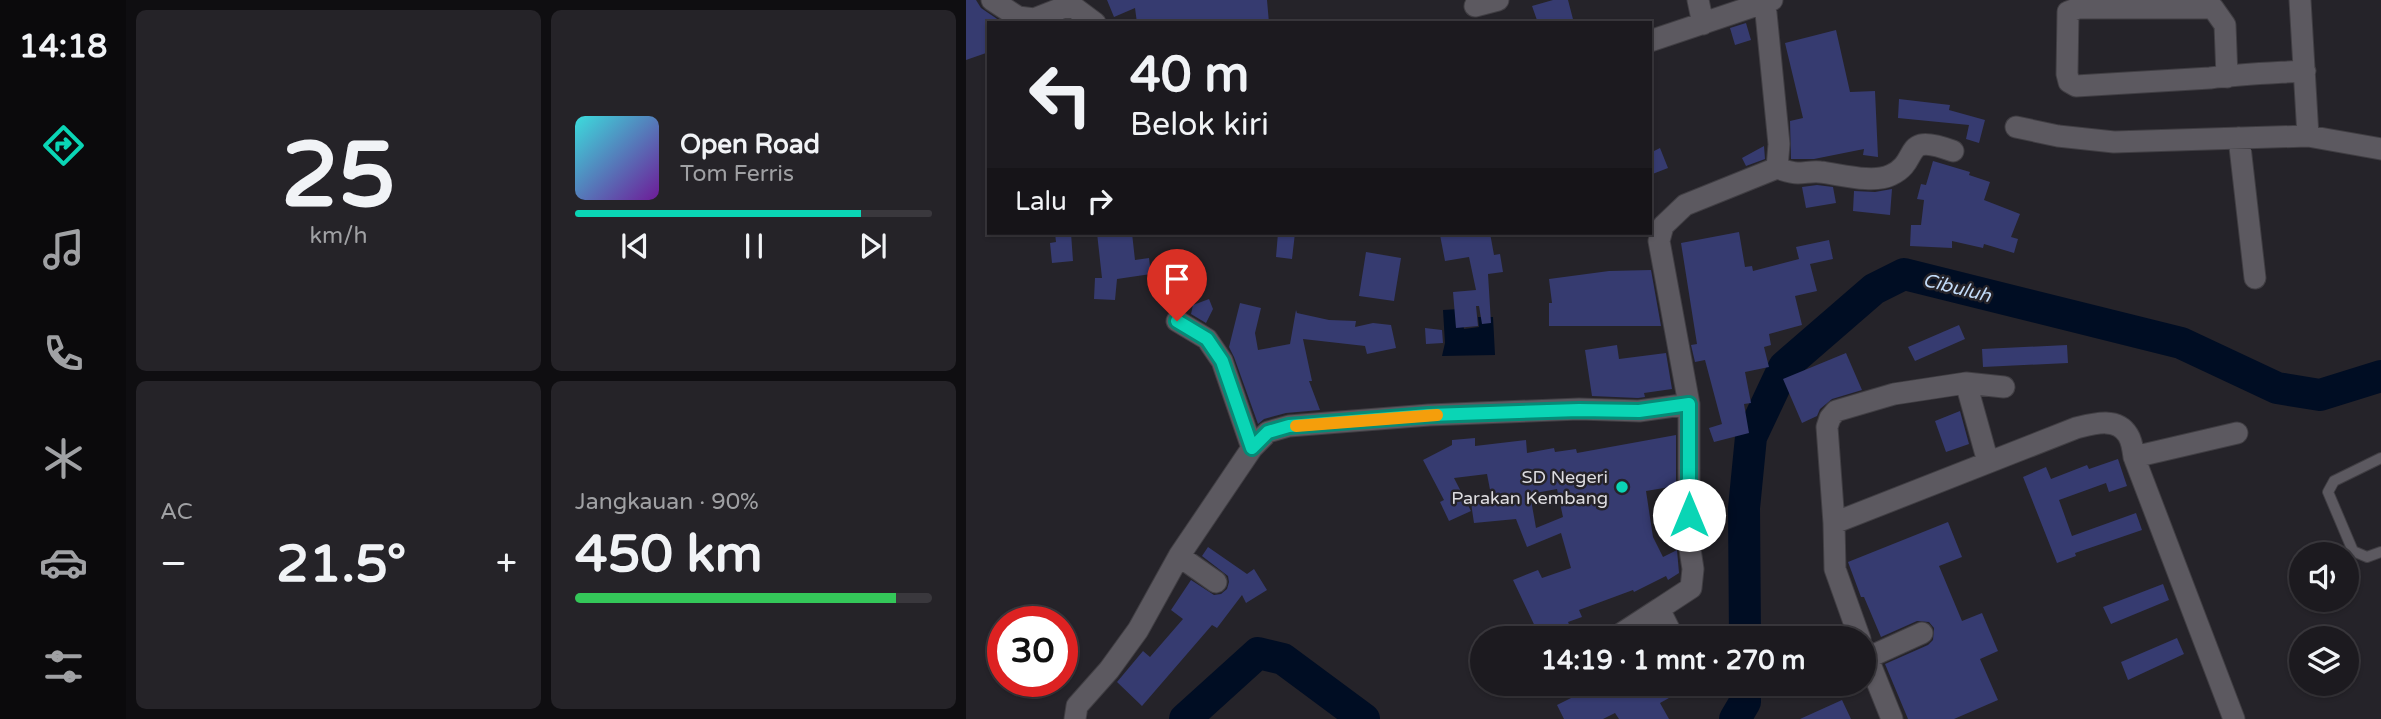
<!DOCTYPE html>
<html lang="id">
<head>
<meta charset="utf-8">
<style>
	:root { --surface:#1c1a1f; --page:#252328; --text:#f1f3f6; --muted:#a0a1a4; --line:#3a383d; --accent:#0ad5b5 }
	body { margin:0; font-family:"Varela Round",sans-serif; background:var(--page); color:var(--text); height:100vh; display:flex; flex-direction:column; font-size:26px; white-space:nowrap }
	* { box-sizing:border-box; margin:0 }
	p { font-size:23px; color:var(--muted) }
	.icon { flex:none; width:38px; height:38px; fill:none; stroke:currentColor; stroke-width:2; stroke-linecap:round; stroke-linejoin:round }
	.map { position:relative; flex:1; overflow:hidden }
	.panel { display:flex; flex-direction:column; gap:10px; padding:10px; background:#0f0e11; width:840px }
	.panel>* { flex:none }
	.top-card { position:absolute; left:21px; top:21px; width:665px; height:214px; border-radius:0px; box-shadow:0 2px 5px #0004,0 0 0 2px var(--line); background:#1c1a1f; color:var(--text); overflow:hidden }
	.fabs { position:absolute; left:1323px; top:542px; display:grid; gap:14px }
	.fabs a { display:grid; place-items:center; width:70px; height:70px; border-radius:50%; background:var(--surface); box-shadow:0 2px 5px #0004,0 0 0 2px var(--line); font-size:35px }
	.speed { position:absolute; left:21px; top:606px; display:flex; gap:14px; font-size:35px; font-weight:700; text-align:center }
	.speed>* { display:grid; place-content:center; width:91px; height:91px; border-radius:50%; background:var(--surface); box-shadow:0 2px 5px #0004,0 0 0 2px var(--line); line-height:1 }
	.speed .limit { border:10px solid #d22; background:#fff; color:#111 }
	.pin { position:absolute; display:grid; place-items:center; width:60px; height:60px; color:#fff; margin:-72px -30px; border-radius:50% 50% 50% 0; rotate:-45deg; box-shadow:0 0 7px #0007 }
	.pin .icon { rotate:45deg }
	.me { position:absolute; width:77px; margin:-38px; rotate:0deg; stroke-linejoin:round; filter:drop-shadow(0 0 5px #0008) }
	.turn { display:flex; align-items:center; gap:24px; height:147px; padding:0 28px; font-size:32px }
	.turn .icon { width:91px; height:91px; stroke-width:2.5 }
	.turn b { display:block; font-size:49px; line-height:60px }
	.then { display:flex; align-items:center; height:66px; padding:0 28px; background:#0003; gap:14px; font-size:26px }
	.big { font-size:52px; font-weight:800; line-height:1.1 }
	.panel .tile { flex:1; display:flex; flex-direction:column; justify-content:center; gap:10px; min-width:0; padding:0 24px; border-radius:10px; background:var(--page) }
	.panel .dial { align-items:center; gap:0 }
	.dial b { font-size:91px; line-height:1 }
	.song { display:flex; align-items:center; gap:21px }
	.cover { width:84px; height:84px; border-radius:10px; background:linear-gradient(135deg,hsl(180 70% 55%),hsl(280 70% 35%)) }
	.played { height:7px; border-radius:4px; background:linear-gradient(90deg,var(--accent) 80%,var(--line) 80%) }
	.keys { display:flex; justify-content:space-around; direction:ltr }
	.heat { display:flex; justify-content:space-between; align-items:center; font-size:38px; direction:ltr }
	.charge { height:10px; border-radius:5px; background:linear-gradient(90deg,#34c759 90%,var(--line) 0) }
	.panel .tiles { flex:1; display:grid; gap:10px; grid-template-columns:repeat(2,1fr) }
	.trip { position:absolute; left:504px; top:626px; width:406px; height:70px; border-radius:35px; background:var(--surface); box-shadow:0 2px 5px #0004,0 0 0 2px var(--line); font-weight:800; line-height:70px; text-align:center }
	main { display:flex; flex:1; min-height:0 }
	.dock { display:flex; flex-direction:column; width:126px; justify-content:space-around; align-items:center; background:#0b0a0c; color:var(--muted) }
	.dock .icon { width:49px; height:49px }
	.dock .selected { color:var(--accent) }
	.dock b { font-size:32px; color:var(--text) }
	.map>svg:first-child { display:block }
	.water { fill:#000d23 }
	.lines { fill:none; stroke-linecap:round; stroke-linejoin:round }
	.river { stroke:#000d23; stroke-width:32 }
	.building { fill:#363b70; fill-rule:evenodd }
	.service-casing { stroke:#403e43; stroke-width:12 }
	.minor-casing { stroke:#403e43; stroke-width:23 }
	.service { stroke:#5c5960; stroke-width:10 }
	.minor { stroke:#5c5960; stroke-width:21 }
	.route-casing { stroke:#068a76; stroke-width:18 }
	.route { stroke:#0ad5b5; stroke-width:12 }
	.slow { stroke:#f59e0b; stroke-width:12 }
	.poi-dot { fill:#0ad5b5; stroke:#252329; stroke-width:2.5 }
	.labels { text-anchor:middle; stroke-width:5; stroke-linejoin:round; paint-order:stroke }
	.poi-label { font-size:18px; fill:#dddce0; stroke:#252329; text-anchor:end }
	.water-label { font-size:19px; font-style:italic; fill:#c2daf7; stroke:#252329 }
</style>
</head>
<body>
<main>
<nav class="dock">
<b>14:18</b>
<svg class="icon selected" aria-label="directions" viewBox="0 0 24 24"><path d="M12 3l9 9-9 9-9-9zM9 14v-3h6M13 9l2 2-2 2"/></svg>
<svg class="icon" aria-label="music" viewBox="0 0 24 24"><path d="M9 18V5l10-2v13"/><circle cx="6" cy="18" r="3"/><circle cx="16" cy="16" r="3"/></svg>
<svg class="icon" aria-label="phone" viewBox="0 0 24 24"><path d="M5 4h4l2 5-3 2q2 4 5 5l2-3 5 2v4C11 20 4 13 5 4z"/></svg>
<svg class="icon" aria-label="climate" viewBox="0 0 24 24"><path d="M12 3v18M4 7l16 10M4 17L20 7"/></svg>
<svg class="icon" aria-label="car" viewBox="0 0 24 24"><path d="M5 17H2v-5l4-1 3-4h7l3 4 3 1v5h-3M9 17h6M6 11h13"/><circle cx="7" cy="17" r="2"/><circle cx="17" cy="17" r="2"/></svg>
<svg class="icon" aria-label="filters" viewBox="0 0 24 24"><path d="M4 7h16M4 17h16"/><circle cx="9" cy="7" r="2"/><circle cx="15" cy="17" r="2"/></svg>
</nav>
<section class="panel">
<div class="tiles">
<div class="tile dial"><b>25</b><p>km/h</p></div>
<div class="tile">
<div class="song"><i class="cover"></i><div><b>Open Road</b><p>Tom Ferris</p></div></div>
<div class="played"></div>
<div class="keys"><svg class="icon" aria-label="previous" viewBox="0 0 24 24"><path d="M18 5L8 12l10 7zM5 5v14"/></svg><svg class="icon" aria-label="pause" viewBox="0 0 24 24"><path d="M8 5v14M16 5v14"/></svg><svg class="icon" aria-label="next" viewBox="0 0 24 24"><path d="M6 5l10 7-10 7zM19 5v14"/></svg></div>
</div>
<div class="tile"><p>AC</p>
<div class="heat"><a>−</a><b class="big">21.5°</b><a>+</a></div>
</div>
<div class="tile"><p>Jangkauan · 90%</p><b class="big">450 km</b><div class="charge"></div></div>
</div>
</section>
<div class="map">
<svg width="1415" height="719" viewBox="0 0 1415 719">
	<rect width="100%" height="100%" fill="#252329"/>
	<!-- water -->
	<path class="water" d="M494 309 498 329 513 327 512 317H527L529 355 476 356 479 343 477 310Z"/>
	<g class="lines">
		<!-- river -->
		<path class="river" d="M779 639 778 508 785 437 818 367 908 289 938 274 1215 343 1311 388 1354 395 1415 376
			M219 719 292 653 317 659 398 719
			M769 719 779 702V684"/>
	</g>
	<!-- building -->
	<path class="building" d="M0 0H10L15 8 37 23H23V52L0 60Z
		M141 0H301L303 23H171L169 8 148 17Z
		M587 0H602L608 23H572L566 6Z
		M780 23 785 40 769 45 764 28Z
		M870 30 884 92 909 91 912 157 897 155 898 149 848 159H825L824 121 837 118 819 43Z
		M933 99 984 105 983 110 1019 120 1013 143 1000 139 1003 125 932 118Z
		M798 146 799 159 780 166 776 158Z
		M694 148 702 168 684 175V153Z
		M967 161 1004 172 1003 175 1024 182 1018 200 1054 214 1045 237 1052 239 1048 253 1018 244 1017 248 986 241V248L944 246 945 225H955L958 200 951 199 955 184 960 185Z
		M851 185 867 187 870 203 840 208 836 187Z
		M926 189 924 215 887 211 888 191 909 192Z
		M773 232 779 267 786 266 787 271 833 259 830 247 863 240 867 259 844 264 851 291 829 296 836 325 803 334 805 345 798 347 803 367 779 372 785 403 778 404 783 433 748 442 743 428 756 424 739 360 729 362 725 345 731 344 715 243Z
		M89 233H105L107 261 86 263 84 243 90 242Z
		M131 233H166L169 260 183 258 185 274 151 279 149 300 128 299 129 278H136Z
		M312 233H329L326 259 310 257Z
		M487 233H498V235L524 233 528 255 534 254 537 272 522 274 525 323 516 324 513 306H510L512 326 490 328 487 292 510 290 503 257 479 261 474 235Z
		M400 252 435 258 428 301 393 296Z
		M226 258 228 271 187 275 186 263Z
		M685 270 695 326H583V303H586L583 279 643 271Z
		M243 299 247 309 240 323 225 314 227 305Z
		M274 303 295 308 289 333 292 350 324 344 330 310 331 313 363 320 390 321 389 327 407 323 425 325 430 348 401 354 399 346 337 339 346 381H343L354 410 320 413 298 419 292 424 268 357 263 347Z
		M993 325 999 339 949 361 942 347Z
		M459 328 476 330 477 343 460 344Z
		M651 345 653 359 700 353 706 389 678 393 679 397 672 398 626 396 619 350Z
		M1101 345 1102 363 1017 367 1016 349Z
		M880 353 896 390 866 399 854 409 851 416 836 423 817 379Z
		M994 411 1003 444 980 452 969 421Z
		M710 435V486L680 491 687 537 697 557 711 550 713 573 702 580 700 576 668 592 667 590 613 610 616 617 602 622 605 629 594 634 597 639H575L547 580 572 570 576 578 605 568 595 533 561 547 550 519 508 523 505 503 526 500 521 474 488 478 505 511 483 521 474 502 478 500 457 460 486 445V440L509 438V446L560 440 561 453 588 448 589 452 610 449 611 453ZM591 489 597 517 570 528 564 494Z
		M1152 459 1161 486 1143 492 1140 483 1093 500 1106 536 1170 513 1176 530 1109 553 1110 556 1091 563 1057 477 1080 467 1085 479 1121 465 1123 469Z
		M982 522 996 557 973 566 996 621 1016 613 1032 651 1014 659 1032 700 988 719H942L919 664 962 645 967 640 968 628 963 622 951 621 915 637 898 597H895L882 562Z
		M242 547 281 574 288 569 301 590 280 603 276 595 251 628 246 625 176 706 151 682 177 651 184 657 217 619 205 610 225 580 248 595 255 594 261 589 263 582 262 576 236 556Z
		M1197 584 1203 600 1145 624 1137 607Z
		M1211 638 1218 654 1162 680 1155 662Z
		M633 684H728L694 703 703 719H653L649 713 637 719H598L591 705Z
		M876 700 885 719H834Z"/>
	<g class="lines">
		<!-- service casing -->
		<g class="service-casing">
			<path id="service" d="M1415 458 1368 481 1362 492 1387 551 1401 557 1415 552"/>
		</g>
		<!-- minor casing -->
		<g class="minor-casing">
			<path id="minor" d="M26 0 52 17 68 19 101 6 109 8 129 23
				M732 0 737 24
				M1334 0 1342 136 1415 149
				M509 6 532 0
				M684 41 806 0
				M1261 77 1259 25 1247 8H1112L1102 12 1101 74 1103 82 1110 86 1244 78C1276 74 1307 73 1339 71
				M1050 127 1092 136 1148 142 1342 136
				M1273 138 1289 278
				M811 168C817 170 825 173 832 173 839 173 847 171 854 172 873 174 907 184 925 175 956 161 933 131 987 151
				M211 321 241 339 256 361 286 448
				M1168 457 1271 433
				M1022 462 1000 383 1038 387
				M868 523 861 427 864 418 870 411 928 394 1000 383
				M213 556 250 582
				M647 639 693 609
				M708 639 693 609 725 588 727 569 723 543V404L693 241 697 226 719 205 811 168 813 144 799 3
				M894 639 869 569 868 523 1110 428C1126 424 1151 416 1162 435 1166 441 1167 450 1168 457L1268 719
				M898 649 926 719
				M901 658 956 633
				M109 719 111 706 143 670 172 630 213 556 286 448 302 432 323 426 463 415 613 409 673 411 723 404"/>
		</g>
		<!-- service -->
		<use href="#service" class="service"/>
		<!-- minor -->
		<use href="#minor" class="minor"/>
	</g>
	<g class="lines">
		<!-- route casing -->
		<g class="route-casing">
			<path id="route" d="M211 321 241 339 256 361 286 448 302 432 323 426 463 415 613 410 673 411 723 404V515"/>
		</g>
		<!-- route -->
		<use href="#route" class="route"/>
		<!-- slow -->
		<path class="slow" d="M330 426 471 415"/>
	</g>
	<!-- markers -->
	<circle class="poi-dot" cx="656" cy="487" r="7"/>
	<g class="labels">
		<!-- poi labels -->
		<g class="poi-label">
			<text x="642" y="483">SD Negeri<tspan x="642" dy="21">Parakan Kembang</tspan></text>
		</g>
		<!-- water labels -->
		<g class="water-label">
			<text transform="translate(991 287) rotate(14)" y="7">Cibuluh</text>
		</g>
	</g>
</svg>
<div class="fabs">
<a><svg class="icon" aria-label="sound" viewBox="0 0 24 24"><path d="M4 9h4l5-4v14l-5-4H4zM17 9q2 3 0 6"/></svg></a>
<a><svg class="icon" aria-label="layers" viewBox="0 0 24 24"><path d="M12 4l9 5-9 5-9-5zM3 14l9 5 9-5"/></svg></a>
</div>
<div class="speed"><div class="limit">30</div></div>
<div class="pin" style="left:211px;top:321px;background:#d93025"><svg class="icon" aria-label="arrive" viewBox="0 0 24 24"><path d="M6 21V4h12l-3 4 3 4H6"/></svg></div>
<svg class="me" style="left:723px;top:515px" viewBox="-20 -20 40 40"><circle r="19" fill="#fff"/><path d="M0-13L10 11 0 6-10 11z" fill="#0ad5b5"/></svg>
<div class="trip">14:19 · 1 mnt · 270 m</div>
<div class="top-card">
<div class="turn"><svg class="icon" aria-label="left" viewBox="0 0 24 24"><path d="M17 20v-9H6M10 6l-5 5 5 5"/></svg><div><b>40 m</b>Belok kiri</div></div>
<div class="then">Lalu<svg class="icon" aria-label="right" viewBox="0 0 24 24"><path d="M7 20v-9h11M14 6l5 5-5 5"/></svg></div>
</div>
</div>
</main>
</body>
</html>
